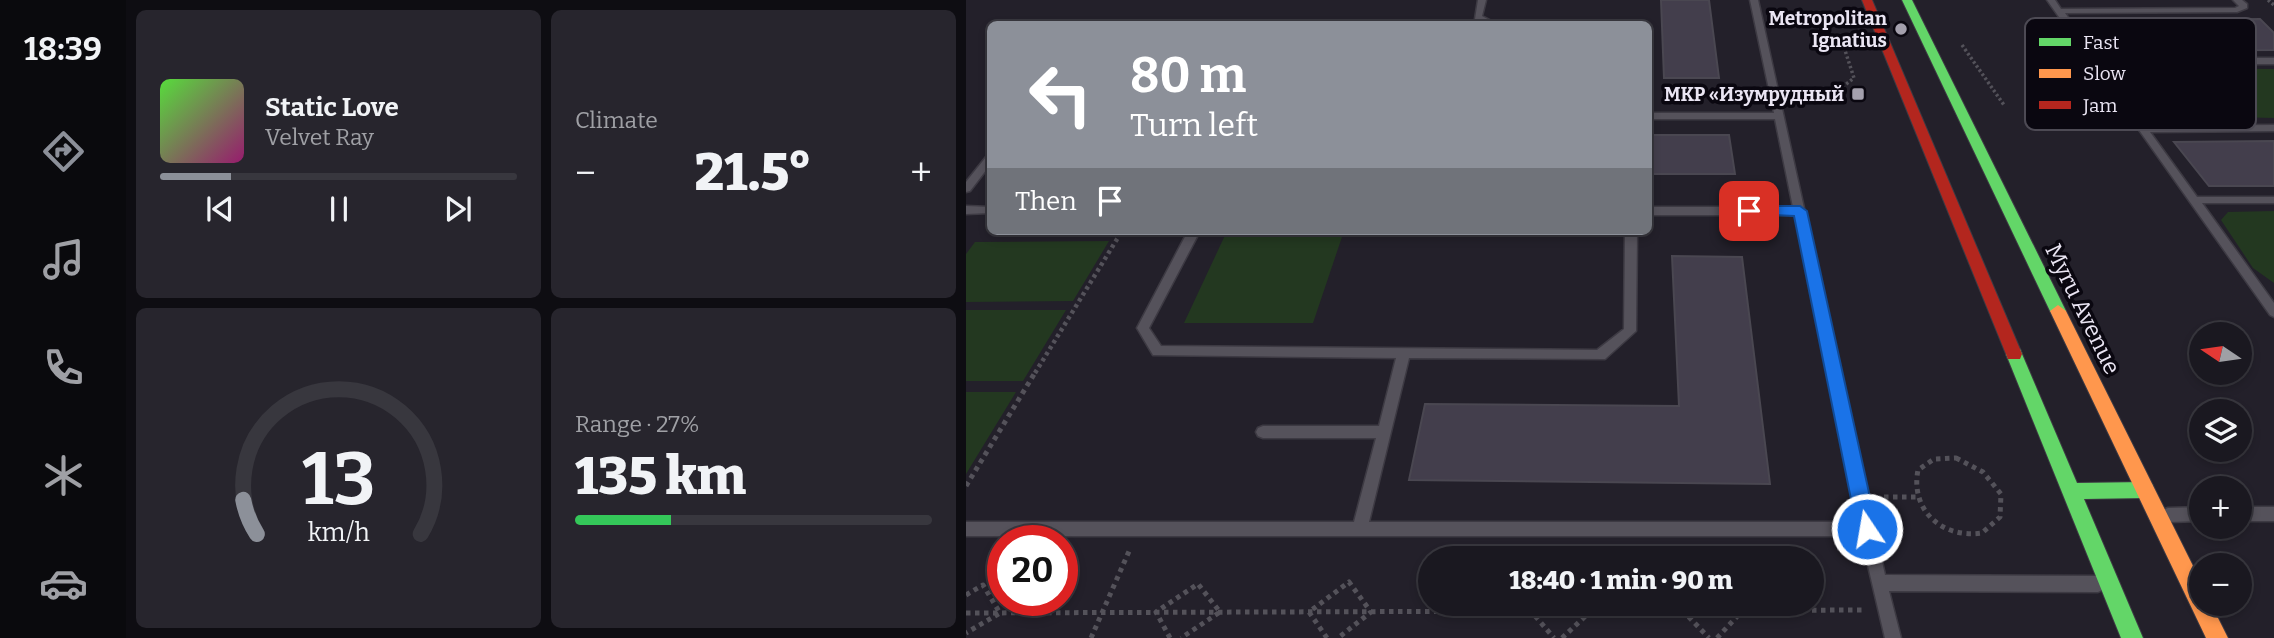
<!DOCTYPE html>
<html lang="en">
<head>
<meta charset="utf-8">
<style>
	:root { --surface:#1a1820; --page:#27252d; --text:#f1f3f6; --muted:#9fa0a5; --line:#38373e; --accent:#8c9099 }
	body { margin:0; font-family:Bitter,serif; background:var(--page); color:var(--text); height:100vh; display:flex; flex-direction:column; font-size:26px; white-space:nowrap }
	* { box-sizing:border-box; margin:0 }
	p { font-size:23px; color:var(--muted) }
	.icon { flex:none; width:38px; height:38px; fill:none; stroke:currentColor; stroke-width:2; stroke-linecap:round; stroke-linejoin:round }
	.map { position:relative; flex:1; overflow:hidden }
	.side { display:flex; flex-direction:column; gap:10px; padding:10px; background:#0e0d12; width:840px }
	.side>* { flex:none }
	.top-card { position:absolute; left:21px; top:21px; width:665px; height:214px; border-radius:10px; box-shadow:0 4px 10px #0003,0 0 0 2px var(--line); background:#8c9099; color:#fff; overflow:hidden }
	.needle { width:46px; rotate:283deg }
	.tools { position:absolute; left:1223px; top:322px; display:grid; gap:14px }
	.tools a { display:grid; place-items:center; width:63px; height:63px; border-radius:50%; background:var(--surface); box-shadow:0 4px 10px #0003,0 0 0 2px var(--line); font-size:35px }
	.speed { position:absolute; left:21px; top:525px; display:flex; gap:14px; font-size:35px; font-weight:700; text-align:center }
	.speed>* { display:grid; place-content:center; width:91px; height:91px; border-radius:50%; background:var(--surface); box-shadow:0 4px 10px #0003,0 0 0 2px var(--line); line-height:1 }
	.speed .limit { border:10px solid #d22; background:#fff; color:#111 }
	.pin { position:absolute; display:grid; place-items:center; width:60px; height:60px; color:#fff; margin:-30px; border-radius:14px; box-shadow:0 4px 10px #0006 }
	.me { position:absolute; width:77px; margin:-38px; rotate:348deg; stroke-linejoin:round; filter:drop-shadow(0 0 5px #0008) }
	.turn { display:flex; align-items:center; gap:24px; height:147px; padding:0 28px; font-size:32px }
	.turn .icon { width:91px; height:91px; stroke-width:2.5 }
	.turn b { display:block; font-size:49px; line-height:60px }
	.then { display:flex; align-items:center; height:66px; padding:0 28px; background:#0003; gap:14px; font-size:26px }
	.big { font-size:52px; font-weight:800; line-height:1.1 }
	.side .tile { flex:1; display:flex; flex-direction:column; justify-content:center; gap:10px; min-width:0; padding:0 24px; border-radius:10px; background:var(--page) }
	.side .dial { align-items:center; gap:0 }
	.dial svg { height:182px; overflow:visible; fill:none; stroke:var(--line); stroke-width:7; stroke-linecap:round; text-anchor:middle }
	.dial text { fill:var(--text); stroke:none }
	.song { display:flex; align-items:center; gap:21px }
	.cover { width:84px; height:84px; border-radius:10px; background:linear-gradient(135deg,hsl(110 70% 55%),hsl(320 70% 35%)) }
	.played { height:7px; border-radius:4px; background:linear-gradient(90deg,var(--accent) 20%,var(--line) 20%) }
	.keys { display:flex; justify-content:space-around; direction:ltr }
	.heat { display:flex; justify-content:space-between; align-items:center; font-size:38px; direction:ltr }
	.charge { height:10px; border-radius:5px; background:linear-gradient(90deg,#34c759 27%,var(--line) 0) }
	.side .tiles { flex:1; display:grid; gap:10px; grid-template-columns:repeat(2,1fr) }
	.trip { position:absolute; left:452px; top:546px; width:406px; height:70px; border-radius:35px; background:var(--surface); box-shadow:0 4px 10px #0003,0 0 0 2px var(--line); font-weight:800; line-height:70px; text-align:center }
	main { display:flex; flex:1; min-height:0 }
	.tabs { display:flex; flex-direction:column; width:126px; justify-content:space-around; align-items:center; background:#0a0a0d; color:var(--muted) }
	.tabs .icon { width:49px; height:49px }
	.tabs .on { color:var(--accent) }
	.tabs b { font-size:32px; color:var(--text) }
	.map>svg:first-child { display:block }
	.green { fill:#233820 }
	.building { fill:#433e4c; stroke:#4a4751; stroke-width:2 }
	.lines { fill:none; stroke-linecap:round; stroke-linejoin:round }
	.lane-casing { stroke:#3d3a43; stroke-width:3 }
	.fast-casing { stroke:#3d3a43; stroke-width:2 }
	.slow-casing { stroke:#3d3a43; stroke-width:2 }
	.jam-casing { stroke:#3d3a43; stroke-width:2 }
	.path-far2 { stroke:#54525a; stroke-width:3.5; stroke-dasharray:2.5 2.5; stroke-linecap:butt }
	.path-far1 { stroke:#54525a; stroke-width:4.5; stroke-dasharray:3.5 3.5; stroke-linecap:butt }
	.path { stroke:#54525a; stroke-width:5; stroke-dasharray:4.5 4.5; stroke-linecap:butt }
	.lane { fill:#55525b; fill-rule:evenodd }
	.fast { fill:#63d668; fill-rule:evenodd }
	.slow { fill:#ff974d; fill-rule:evenodd }
	.jam { fill:#b3261e; fill-rule:evenodd }
	.route { fill:#1a73e8; stroke:#114b97; stroke-width:2 }
	.poi-dot { fill:#a4a0ad; stroke:#0a0710; stroke-width:2.5 }
	.labels { text-anchor:middle; stroke-width:7; stroke-linejoin:round; paint-order:stroke }
	.far-poi-label { font-size:19px; font-weight:bold; fill:#eae5f3; stroke:#0a0710; text-anchor:end }
	.street-label { font-size:23px; fill:#eae5f3; stroke:#0a0710 }
	.key { fill:#0a0710; stroke:#4d4a54; stroke-width:2 }
	.key-label { font-size:19px; fill:#eae5f3 }
</style>
</head>
<body>
<main>
<nav class="tabs">
<b>18:39</b>
<svg class="icon on" aria-label="directions" viewBox="0 0 24 24"><path d="M12 3l9 9-9 9-9-9zM9 14v-3h6M13 9l2 2-2 2"/></svg>
<svg class="icon" aria-label="music" viewBox="0 0 24 24"><path d="M9 18V5l10-2v13"/><circle cx="6" cy="18" r="3"/><circle cx="16" cy="16" r="3"/></svg>
<svg class="icon" aria-label="phone" viewBox="0 0 24 24"><path d="M5 4h4l2 5-3 2q2 4 5 5l2-3 5 2v4C11 20 4 13 5 4z"/></svg>
<svg class="icon" aria-label="climate" viewBox="0 0 24 24"><path d="M12 3v18M4 7l16 10M4 17L20 7"/></svg>
<svg class="icon" aria-label="car" viewBox="0 0 24 24"><path d="M5 17H2v-5l4-1 3-4h7l3 4 3 1v5h-3M9 17h6M6 11h13"/><circle cx="7" cy="17" r="2"/><circle cx="17" cy="17" r="2"/></svg>
</nav>
<section class="side">
<div class="tiles">
<div class="tile">
<div class="song"><i class="cover"></i><div><b>Static Love</b><p>Velvet Ray</p></div></div>
<div class="played"></div>
<div class="keys"><svg class="icon" aria-label="previous" viewBox="0 0 24 24"><path d="M18 5L8 12l10 7zM5 5v14"/></svg><svg class="icon" aria-label="pause" viewBox="0 0 24 24"><path d="M8 5v14M16 5v14"/></svg><svg class="icon" aria-label="next" viewBox="0 0 24 24"><path d="M6 5l10 7-10 7zM19 5v14"/></svg></div>
</div>
<div class="tile"><p>Climate</p>
<div class="heat"><a>−</a><b class="big">21.5°</b><a>+</a></div>
</div>
<div class="tile dial"><svg viewBox="0 0 100 80">
<path d="M14 69A42 42 0 1 1 86 69"/>
<path d="M14 69A42 42 0 0 1 8 54" stroke="#8c9099"/>
<text x="50" y="56" font-size="32" font-weight="700">13</text>
<text x="50" y="72" font-size="11">km/h</text>
</svg></div>
<div class="tile"><p>Range · 27%</p><b class="big">135 km</b><div class="charge"></div></div>
</div>
</section>
<div class="map">
<svg width="1308" height="638" viewBox="0 0 1308 638">
	<rect width="100%" height="100%" fill="#23202a"/>
	<!-- green -->
	<path class="green" d="M1154 68 1308 69V118L1179 115 1168 106 1148 78 1147 74Z
		M1308 211V283L1287 268 1255 220 1262 212Z
		M261 231H378L347 323H218Z
		M143 241 107 301 0 302V254L9 242Z
		M0 310H100L57 381H0Z
		M0 392H50L0 474Z"/>
	<!-- building -->
	<path class="building" d="M695 0H743L753 78H698Z
		M1294 19 1308 33V50L1141 51 1118 21Z
		M682 135H763L769 174H682Z
		M1308 141V186H1243L1208 142Z
		M706 256 776 257 804 484 443 480 459 404 713 406Z"/>
	<g class="lines">
		<!-- lane casing -->
		<g class="lane-casing">
			<path id="lane" d="M512 0H520L516 16 531 24H521L509 19Z
				M784 0H792L919 575 1132 576 1138 579 1140 584 1138 589 1132 592 923 591 935 638H919L895 536H0V522H388L410 438H297L292 436 290 432 292 428 297 426H413L430 358 187 355 171 328 222 231H234L183 328 195 346 631 350 658 329 659 231H671L670 331 639 359 443 358 403 522H892L829 215H682V207H827L809 119H682V113H808Z
				M1081 0H1089L1095 9 1269 8 1273 6 1267 0H1276L1281 4V8L1271 12 1099 13 1131 58H1308V64H1135L1180 126 1308 125V131L1184 132 1231 197H1308V203H1236L1308 303V317L1304 315Z
				M24 156V165L4 191 0 192V182L20 157Z
				M0 206 24 207V213L0 214Z
				M1236 507V521L1202 522 1197 520 1195 515 1197 510 1202 508Z
				M1274 507H1308V521H1274Z"/>
		</g>
		<!-- fast casing -->
		<g class="fast-casing">
			<path id="fast" d="M936 0H946L1100 311 1098 315 1092 317 1084 311Z
				M1048 348 1054 349 1056 354 1111 483 1179 482 1186 484 1188 490 1186 496 1179 498 1118 499 1177 638H1155L1040 354 1042 349Z"/>
		</g>
		<!-- slow casing -->
		<g class="slow-casing">
			<path id="slow" d="M1092 305 1100 311 1236 584V604H1245L1262 638H1240L1084 311Z"/>
		</g>
		<!-- jam casing -->
		<g class="jam-casing">
			<path id="jam" d="M896 0H906L1056 354 1054 359H1042L1040 354Z"/>
		</g>
		<!-- path-far2 -->
		<path class="path-far2" d="M1302 0 1308 5
			M996 45 1038 105
			M828 93 870 92 888 78 875 38H888"/>
		<!-- path-far1 -->
		<path class="path-far1" d="M69 373 156 231"/>
		<!-- path -->
		<path class="path" d="M990 458 1017 472 1035 494 1034 517 1016 533C976 539 944 510 952 470L968 459Z
			M0 486 70 371
			M918 497H952
			M0 595 17 585 34 613 0 633
			M572 604 564 610 588 638
			M722 604 716 610 743 638
			M0 613 899 610
			M125 638 164 549
			M204 638 190 612 232 584 254 612 215 638
			M361 638 343 612 383 582 405 612 372 638
			M596 638 626 610 620 604
			M751 638 777 610 771 604"/>
		<!-- lane -->
		<use href="#lane" class="lane"/>
		<!-- fast -->
		<use href="#fast" class="fast"/>
		<!-- slow -->
		<use href="#slow" class="slow"/>
		<!-- jam -->
		<use href="#jam" class="jam"/>
	</g>
	<!-- route -->
	<path class="route" d="M783 206H834L841 211 911 529 908 535 901 538 894 535 891 529 828 216 778 214 776 211Z"/>
	<!-- markers -->
	<g class="poi-dot">
		<circle cx="935" cy="29" r="7"/>
		<rect x="885" y="87" width="14" height="14" rx="3.5"/>
	</g>
	<g class="labels">
		<!-- far-poi labels -->
		<g class="far-poi-label">
			<text x="921" y="25">Metropolitan<tspan x="921" dy="22">Ignatius</tspan></text>
			<text x="878" y="101">МКР «Изумрудный</text>
		</g>
		<!-- street labels -->
		<g class="street-label">
			<text transform="translate(1117 309) rotate(64)" y="8">Myru Avenue</text>
		</g>
	</g>
	<!-- legend -->
	<rect x="1059" y="18" width="231" height="112" rx="10" class="key"/>
	<rect x="1073" y="38" width="32" height="8" fill="#63d668"/>
	<rect x="1073" y="69" width="32" height="9" fill="#ff974d"/>
	<rect x="1073" y="101" width="32" height="8" fill="#b3261e"/>
	<g class="key-label">
		<text x="1117" y="49">Fast</text>
		<text x="1117" y="80">Slow</text>
		<text x="1117" y="112">Jam</text>
	</g>
</svg>
<div class="tools">
<a><svg class="needle" viewBox="-14 -14 28 28"><path d="M0-13l5 13h-10z" fill="#e53935"/><path d="M0 13l5-13h-10z" fill="#9fa0a5"/></svg></a>
<a><svg class="icon" aria-label="layers" viewBox="0 0 24 24"><path d="M12 4l9 5-9 5-9-5zM3 14l9 5 9-5"/></svg></a>
<a>+</a>
<a>−</a>
</div>
<div class="speed"><div class="limit">20</div></div>
<div class="pin" style="left:783px;top:211px;background:#d93025"><svg class="icon" aria-label="arrive" viewBox="0 0 24 24"><path d="M6 21V4h12l-3 4 3 4H6"/></svg></div>
<svg class="me" style="left:901px;top:529px" viewBox="-20 -20 40 40"><circle r="17" fill="#1a73e8" stroke="#fff" stroke-width="3"/><path d="M0-11L8 9 0 5-8 9z" fill="#fff"/></svg>
<div class="trip">18:40 · 1 min · 90 m</div>
<div class="top-card">
<div class="turn"><svg class="icon" aria-label="left" viewBox="0 0 24 24"><path d="M17 20v-9H6M10 6l-5 5 5 5"/></svg><div><b>80 m</b>Turn left</div></div>
<div class="then">Then<svg class="icon" aria-label="arrive" viewBox="0 0 24 24"><path d="M6 21V4h12l-3 4 3 4H6"/></svg></div>
</div>
</div>
</main>
</body>
</html>
